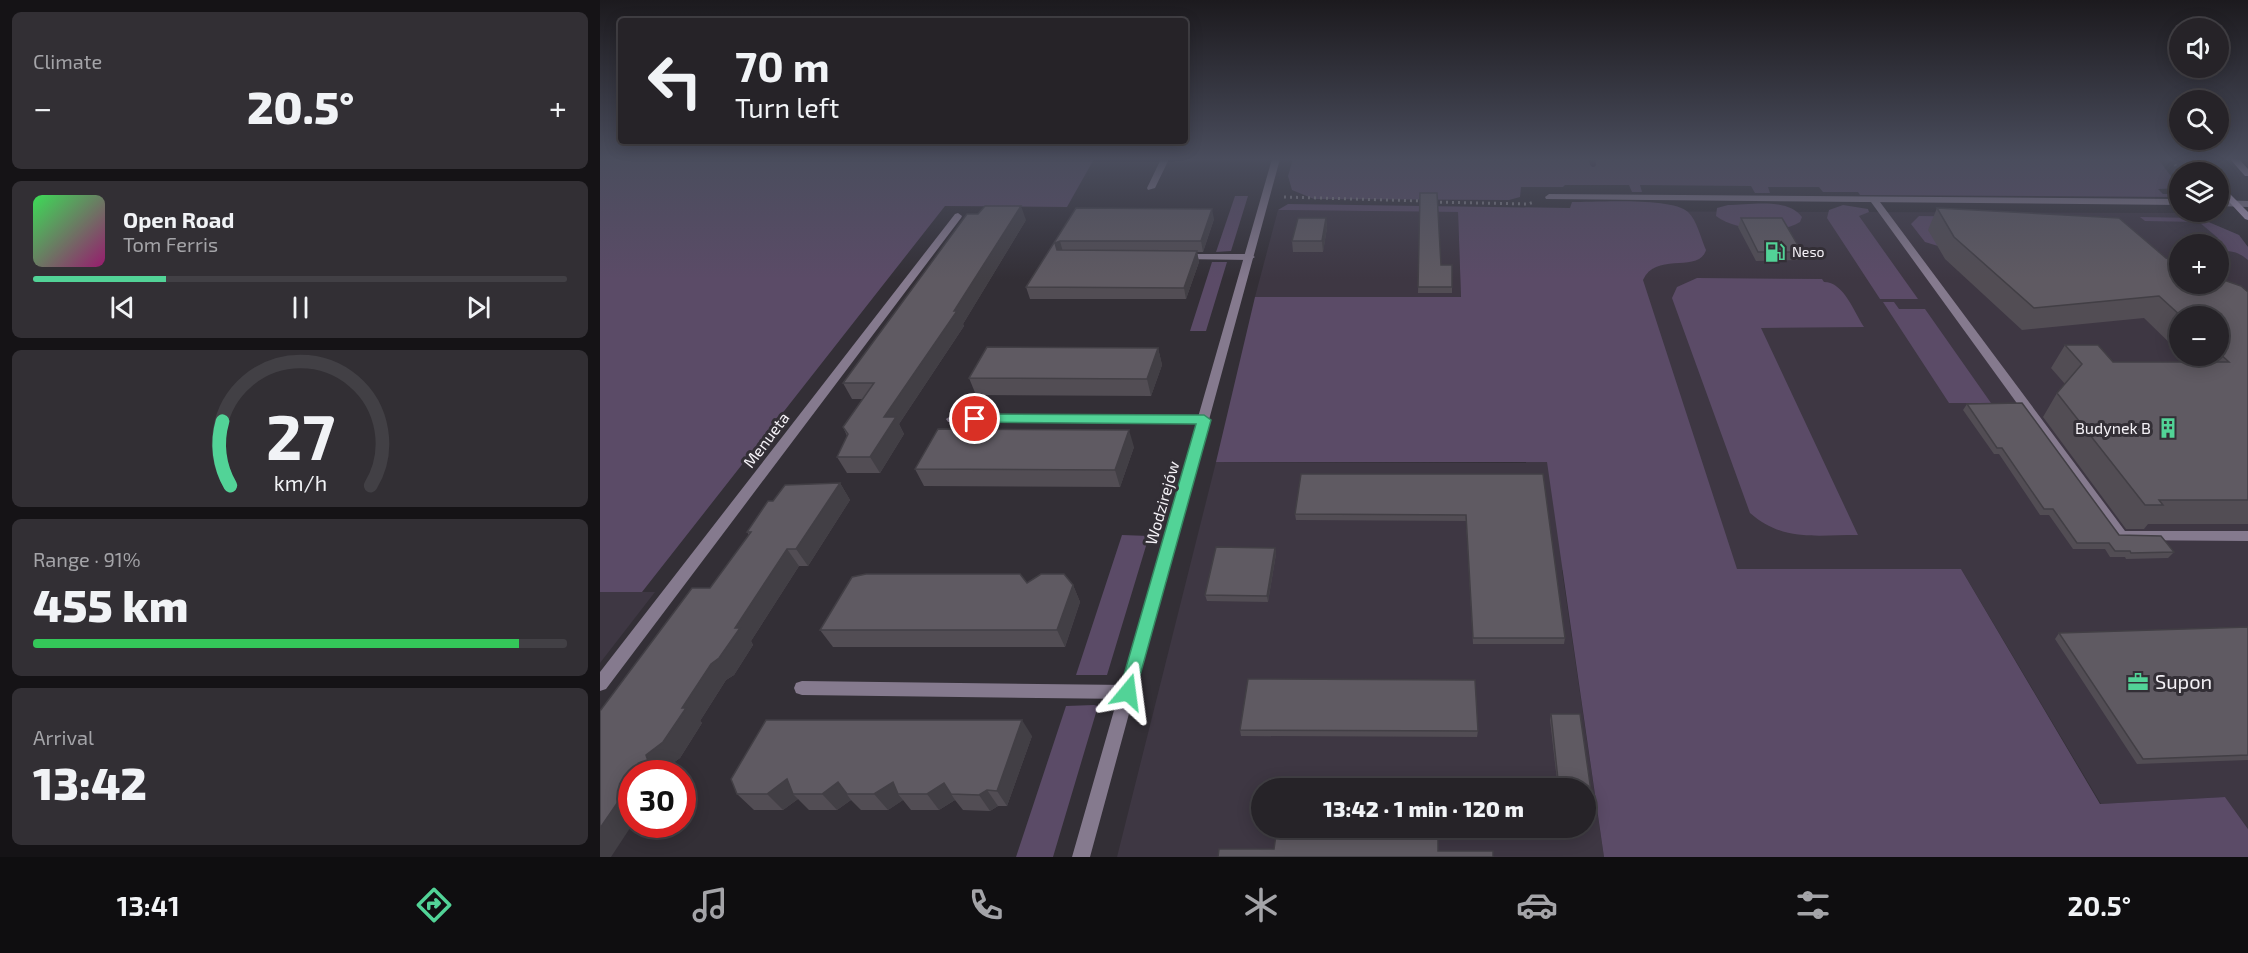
<!DOCTYPE html>
<html lang="en">
<head>
<meta charset="utf-8">
<style>
	:root { --surface:#262328; --page:#322f34; --text:#f1f3f6; --muted:#a4a4a8; --line:#424045; --accent:#52d397 }
	body { margin:0; font-family:"Exo 2",sans-serif; background:var(--page); color:var(--text); height:100vh; display:flex; flex-direction:column; font-size:22px; white-space:nowrap }
	* { box-sizing:border-box; margin:0 }
	p { font-size:20px; color:var(--muted) }
	.icon { flex:none; width:33px; height:33px; fill:none; stroke:currentColor; stroke-width:2; stroke-linecap:round; stroke-linejoin:round }
	.map { position:relative; flex:1; overflow:hidden }
	.side { display:flex; flex-direction:column; gap:12px; padding:12px; background:#151316; width:600px }
	.side>* { flex:none }
	.banner { position:absolute; left:18px; top:18px; width:570px; height:126px; border-radius:6px; box-shadow:0 3px 15px #0003,0 0 0 2px var(--line); background:#262328; color:var(--text); overflow:hidden }
	.buttons { position:absolute; left:1569px; top:18px; display:grid; gap:12px }
	.buttons a { display:grid; place-items:center; width:60px; height:60px; border-radius:50%; background:var(--surface); box-shadow:0 3px 15px #0003,0 0 0 2px var(--line); font-size:30px }
	.speed { position:absolute; left:18px; top:760px; display:flex; gap:12px; font-size:30px; font-weight:700; text-align:center }
	.speed>* { display:grid; place-content:center; width:78px; height:78px; border-radius:50%; background:var(--surface); box-shadow:0 3px 15px #0003,0 0 0 2px var(--line); line-height:1 }
	.speed .limit { border:9px solid #d22; background:#fff; color:#111 }
	.pin { position:absolute; display:grid; place-items:center; width:51px; height:51px; color:#fff; margin:-26px; border:3px solid #fff; border-radius:50%; box-shadow:0 2px 6px #0007 }
	.me { position:absolute; width:66px; margin:-33px; rotate:16deg; stroke-linejoin:round; filter:drop-shadow(0 0 4px #0008) }
	.turn { display:flex; align-items:center; gap:21px; height:126px; padding:0 18px; font-size:27px }
	.turn .icon { width:78px; height:78px; stroke-width:2.5 }
	.turn b { display:block; font-size:42px; line-height:51px }
	.big { font-size:45px; font-weight:800; line-height:1.1 }
	.side .tile { flex:1; display:flex; flex-direction:column; justify-content:center; gap:9px; min-width:0; padding:0 21px; border-radius:9px; background:var(--page) }
	.side .dial { align-items:center; gap:0 }
	.dial svg { height:156px; overflow:visible; fill:none; stroke:var(--line); stroke-width:7; stroke-linecap:round; text-anchor:middle }
	.dial text { fill:var(--text); stroke:none }
	.song { display:flex; align-items:center; gap:18px }
	.cover { width:72px; height:72px; border-radius:9px; background:linear-gradient(135deg,hsl(130 70% 55%),hsl(320 70% 35%)) }
	.played { height:6px; border-radius:3px; background:linear-gradient(90deg,var(--accent) 25%,var(--line) 25%) }
	.keys { display:flex; justify-content:space-around; direction:ltr }
	.heat { display:flex; justify-content:space-between; align-items:center; font-size:33px; direction:ltr }
	.charge { height:9px; border-radius:4px; background:linear-gradient(90deg,#34c759 91%,var(--line) 0) }
	.trip { position:absolute; left:651px; top:778px; width:345px; height:60px; border-radius:30px; background:var(--surface); box-shadow:0 3px 15px #0003,0 0 0 2px var(--line); font-weight:800; line-height:60px; text-align:center }
	.tabs { display:flex; height:96px; justify-content:space-around; align-items:center; background:#0f0e10; color:var(--muted) }
	.tabs .icon { width:42px; height:42px }
	.tabs .selected { color:var(--accent) }
	.tabs b { font-size:27px; color:var(--text) }
	main { display:flex; flex:1; min-height:0 }
	.map>svg:first-child { display:block }
	.built { fill:#3e3743; fill-rule:evenodd }
	.green { fill:#5b4b67 }
	.lines { fill:none; stroke-linecap:round; stroke-linejoin:round }
	.stream { stroke:#2b153a; stroke-width:6 }
	.path { stroke:#88858b; stroke-width:3; stroke-dasharray:2 4; stroke-linecap:butt }
	.service { fill:#857a8e; fill-rule:evenodd }
	.minor { fill:#857a8e; fill-rule:evenodd }
	.secondary { fill:#b5a3c3; fill-rule:evenodd }
	.wall { fill:#524d54 }
	.shaded-wall { fill:#423f45 }
	.building { fill:#5f5a62; stroke:#423f45; stroke-width:1.5 }
	.route { fill:#52d397; stroke:#358962; stroke-width:1.5 }
	.labels { text-anchor:middle; stroke-width:6; stroke-linejoin:round; paint-order:stroke }
	.far-poi-label { font-size:14px; fill:#f5f2f7; stroke:#332f36; text-anchor:start }
	.poi-label { font-size:16px; fill:#f5f2f7; stroke:#332f36; text-anchor:end }
	.street-label { font-size:16px; fill:#f5f2f7; stroke:#332f36 }
	.near-poi-label { font-size:20px; fill:#f5f2f7; stroke:#332f36; text-anchor:start }
</style>
</head>
<body>
<main>
<section class="side">
<div class="tile"><p>Climate</p>
<div class="heat"><a>−</a><b class="big">20.5°</b><a>+</a></div>
</div>
<div class="tile">
<div class="song"><i class="cover"></i><div><b>Open Road</b><p>Tom Ferris</p></div></div>
<div class="played"></div>
<div class="keys"><svg class="icon" aria-label="previous" viewBox="0 0 24 24"><path d="M18 5L8 12l10 7zM5 5v14"/></svg><svg class="icon" aria-label="pause" viewBox="0 0 24 24"><path d="M8 5v14M16 5v14"/></svg><svg class="icon" aria-label="next" viewBox="0 0 24 24"><path d="M6 5l10 7-10 7zM19 5v14"/></svg></div>
</div>
<div class="tile dial"><svg viewBox="0 0 100 80">
<path d="M14 69A42 42 0 1 1 86 69"/>
<path d="M14 69A42 42 0 0 1 10 36" stroke="#52d397"/>
<text x="50" y="56" font-size="32" font-weight="700">27</text>
<text x="50" y="72" font-size="11">km/h</text>
</svg></div>
<div class="tile"><p>Range · 91%</p><b class="big">455 km</b><div class="charge"></div></div>
<div class="tile"><p>Arrival</p><b class="big">13:42</b></div>
</section>
<div class="map">
<svg width="1648" height="857" viewBox="0 0 1648 857">
	<rect width="100%" height="100%" fill="#332f36"/>
	<!-- built -->
	<path class="built" d="M678 210 858 212 861 298 655 297Z
		M912 211 1587 213 1639 235 1648 247V829L1625 797 1501 804 1361 569 962 570 1004 857H517L616 462 926 463ZM1580 244H1618V284H1580ZM1580 316H1618V356H1580ZM662 789H986V828H662Z
		M0 592H55L0 663Z"/>
	<!-- green -->
	<path class="green" d="M0 159H494L467 207 345 206 42 592H0Z
		M693 159H1558L1580 188 1558 189 1563 194H1574L1580 197 1260 195 1258 192H1223L1219 187H1168L1170 193H1155L1151 186 1040 185 1042 192H1032L1029 185H965L963 187H921L920 197 909 200 714 199 692 190 688 176Z
		M635 196H648L631 251 616 252Z
		M972 202C995 202 1073 197 1088 212 1097 220 1101 239 1106 250 1099 274 1056 251 1043 280L1137 569H1361L1500 804 1625 797 1648 829V857H1004L947 462H616L655 297H861L858 212 678 210 688 204 970 208Z
		M1128 205C1149 205 1188 197 1202 217L1200 222C1180 235 1134 230 1116 216L1117 208Z
		M1243 205 1268 209 1269 212 1259 216 1318 299H1280L1227 218 1229 210Z
		M1319 216 1391 217 1338 246 1325 242 1311 224Z
		M1540 217 1599 218 1639 235 1648 247V260C1634 249 1634 253 1619 250L1618 244H1608V239L1618 238 1599 222 1545 221Z
		M612 262H627L606 331H590Z
		M1097 278 1222 279 1224 282C1244 282 1254 312 1264 327L1161 328 1258 535C1216 535 1183 542 1150 513L1072 298 1077 287Z
		M1283 302H1294L1299 309H1325L1391 403H1349Z
		M522 535 549 536 507 675H476Z
		M494 705 498 706 453 857H416L466 706Z"/>
	<g class="lines">
		<!-- stream -->
		<path class="stream" d="M992 159 993 164"/>
		<!-- path -->
		<path class="path" d="M1572 159 1580 173
			M684 197 823 201
			M834 202 928 204 934 202"/>
		<!-- service -->
		<path class="service" d="M561 159H569L555 188 548 190 547 188Z
			M1274 197 1277 198 1525 531H1648V541L1516 540 1271 202 1270 200Z
			M584 254H650L655 257 650 260 581 259V255Z
			M352 415 604 416 610 420 604 424 348 422 346 419Z
			M202 681 528 685 534 687 536 692 534 697 528 699 202 695 196 693 194 688 196 683Z"/>
		<!-- minor -->
		<path class="minor" d="M672 159H680L490 857H472Z
			M949 194 1580 199V205L946 199 945 197Z
			M1618 200 1648 201V207L1618 206Z
			M358 213 362 216 361 218 6 689 0 691V672L355 214Z"/>
		<!-- secondary -->
		<path class="secondary" d="M1593 159H1602L1612 172H1604Z
			M1630 159H1639L1648 169V176H1645Z
			M1618 182 1648 212V220L1645 219 1618 190Z"/>
	</g>
	<!-- wall -->
	<path class="wall" d="M820 193 841 265H852V293H818Z
		M476 208 614 219 603 252H597L599 262 586 299H430L426 287Z
		M1337 208 1566 258 1648 292V524H1548L1544 529H1526L1443 417 1457 393 1465 384 1451 368 1465 345 1513 362H1588L1582 356H1618V316H1580V353L1544 318 1422 330 1345 259 1328 230Z
		M726 218 727 228 723 252H693L692 241Z
		M1141 218 1202 252 1199 260 1156 261 1138 227Z
		M426 220 363 324 364 326 299 424 304 434 280 473H247L237 457 247 436 243 427 263 399H252L243 383Z
		M558 348 562 365 551 396 376 395 369 378Z
		M1367 404 1519 535 1574 552 1568 558 1526 559 1525 557H1510L1505 549H1473L1449 515H1440L1399 454H1394L1363 410Z
		M534 447 520 487 324 486 315 469Z
		M943 474 965 638 964 644H873L866 521 696 520 695 514Z
		M240 483 250 500 208 566H199L151 641 153 645 134 675 126 680 100 721 102 723 80 758 63 770 32 774 110 588 149 535 147 532 173 501Z
		M675 548 676 554 668 602 607 601 605 595Z
		M427 583 473 585 480 602 465 647H233L220 630Z
		M1648 627V760L1537 764 1455 639 1459 633Z
		M951 714H980L993 805 991 811H986V789H958L950 720Z
		M640 730 878 731 877 737 641 736Z
		M432 736 407 806H398L390 811 363 810 355 800 339 810H311L303 800 288 810H261L251 800 237 810H209L198 799 183 810H154L137 794Z"/>
	<!-- shaded-wall -->
	<path class="shaded-wall" d="M421 206 426 220 363 324 364 326 299 424 304 434 280 473 270 457 284 417 354 311Z
		M612 209 614 219 603 252 601 241Z
		M726 218 727 228 723 252 722 241Z
		M460 241 463 252 460 261 455 243Z
		M597 251 599 262 586 299 584 288Z
		M558 348 562 365 551 396 547 379Z
		M529 430 534 447 520 487 515 470Z
		M240 483 250 500 208 566 196 549Z
		M675 548 676 554 668 602 667 596Z
		M187 549 199 566 151 641 153 645 134 675 126 680 100 721 102 723 80 758 63 770 65 774H42L46 755 135 628Z
		M473 585 480 602 465 647 457 630Z
		M422 720 432 736 407 806 397 791Z
		M187 779 193 794 198 799 183 810 167 794Z
		M238 782 251 800 237 810 222 794Z
		M293 782 298 794 303 800 288 810 274 794Z
		M344 783 355 800 339 810 327 794Z
		M31 790 32 825 11 857H0V828L22 796Z
		M387 790 398 806 390 811 379 795Z"/>
	<!-- building -->
	<path class="building" d="M820 193H837L841 265H852V287H818Z
		M385 206H421L354 311H357L284 417H296L270 457H237L248 434 243 427 274 383H243L367 214H378Z
		M476 208 612 209 601 241H460L455 243 457 250 597 251 584 288 426 287Z
		M1337 208 1519 218 1566 258 1580 263V284H1618V278L1641 286 1648 292V500H1559L1563 505H1545L1457 393 1482 364 1465 345H1498L1513 362H1629L1618 352V316H1581L1559 296 1434 308 1354 237Z
		M698 218H726L722 241H692Z
		M1141 218H1182L1202 252H1158Z
		M387 347 558 348 547 379 369 378Z
		M1422 403 1519 535 1561 536 1574 552 1531 553 1530 551H1515L1509 543H1477L1453 509H1444L1402 448H1397L1367 404Z
		M338 429 529 430 515 470 315 469Z
		M701 474H943L965 638H873L866 515 695 514Z
		M240 483 196 549H187L135 628H140L119 658 111 664 82 708H86L63 742 46 755 49 764 42 774H32V790L22 796 0 828V711L92 588H110L151 532H147L168 501H173L185 485Z
		M616 547 675 548 667 596 605 595Z
		M266 574H420L427 583 441 574H464L473 585 457 630H220L252 577Z
		M1648 627V755L1543 759 1459 633Z
		M648 679 875 680 878 731 640 730Z
		M951 714H980L993 805H986V789H959Z
		M166 720H422L397 791 387 790 379 795 351 794 344 783 327 794H298L293 782 274 794H247L238 782 222 794H193L187 779 167 794H137L131 779Z
		M677 828H838V851H893V857H618L619 849H674Z"/>
	<!-- sky -->
	<linearGradient id="sky" x2="0" y2="1"><stop stop-color="#1c1a1e"/><stop offset="0.57" stop-color="#4a4d5d"/><stop offset="1" stop-color="#4a4d5d" stop-opacity="0"/></linearGradient>
	<rect width="1648" height="279" fill="url(#sky)"/>
	<!-- route -->
	<path class="route" d="M375 414 604 415 611 420 534 697 528 700 521 697 519 692 596 424 370 422 368 419 370 416Z"/>
	<!-- icons -->
	<defs>
		<g id="fuel-bare" transform="scale(1.62)"><path d="M-5.5-6h7V0h2V4h1.3V-2.5L3-4.5l.8-.8L6-3V5H2.5V1h-1V6h-7ZM-4.2-4.7v3.2H.2V-4.7Z" fill="#52d397" stroke="#332f36" stroke-width="2.5" paint-order="stroke"/></g>
		<g id="building-bare" transform="scale(1.62)"><path d="M-4-6H4V6H1V3H-1V6H-4ZM-2.5-4.3h1.7v1.8h-1.7ZM.8-4.3h1.7v1.8H.8ZM-2.5-1h1.7V.8h-1.7ZM.8-1h1.7V.8H.8Z" fill="#52d397" stroke="#332f36" stroke-width="2.5" paint-order="stroke"/></g>
		<g id="office-bare" transform="scale(1.62)"><path d="M-6-3h4V-5.5h4V-3h4V5H-6ZM-1-4.5V-3h2v-1.5ZM-6 0V1H6V0Z" fill="#52d397" stroke="#332f36" stroke-width="2.5" paint-order="stroke"/></g>
	</defs>
	<g fill-rule="evenodd">
		<use href="#fuel-bare" x="1175" y="252"/>
		<use href="#building-bare" x="1568" y="428"/>
		<use href="#office-bare" x="1538" y="682"/>
	</g>
	<g class="labels">
		<!-- far-poi labels -->
		<g class="far-poi-label">
			<text x="1192" y="257">Neso</text>
		</g>
		<!-- poi labels -->
		<g class="poi-label">
			<text x="1551" y="434">Budynek B</text>
		</g>
		<!-- street labels -->
		<g class="street-label">
			<text transform="translate(166 440) rotate(-53)" y="6">Menueta</text>
			<text transform="translate(562 503) rotate(-74)" y="6">Wodzirejów</text>
		</g>
		<!-- near-poi labels -->
		<g class="near-poi-label">
			<text x="1555" y="689">Supon</text>
		</g>
	</g>
</svg>
<div class="buttons">
<a><svg class="icon" aria-label="sound" viewBox="0 0 24 24"><path d="M4 9h4l5-4v14l-5-4H4zM17 9q2 3 0 6"/></svg></a>
<a><svg class="icon" aria-label="search" viewBox="0 0 24 24"><circle cx="10" cy="10" r="6"/><path d="M15 15l6 6"/></svg></a>
<a><svg class="icon" aria-label="layers" viewBox="0 0 24 24"><path d="M12 4l9 5-9 5-9-5zM3 14l9 5 9-5"/></svg></a>
<a>+</a>
<a>−</a>
</div>
<div class="speed"><div class="limit">30</div></div>
<div class="pin" style="left:375px;top:419px;background:#d93025"><svg class="icon" aria-label="arrive" viewBox="0 0 24 24"><path d="M6 21V4h12l-3 4 3 4H6"/></svg></div>
<svg class="me" style="left:528px;top:692px" viewBox="-20 -20 40 40"><path d="M0-17L14 15 0 8-14 15z" fill="#52d397" stroke="#fff" stroke-width="4"/></svg>
<div class="trip">13:42 · 1 min · 120 m</div>
<div class="banner">
<div class="turn"><svg class="icon" aria-label="left" viewBox="0 0 24 24"><path d="M17 20v-9H6M10 6l-5 5 5 5"/></svg><div><b>70 m</b>Turn left</div></div>
</div>
</div>
</main>
<nav class="tabs">
<b>13:41</b>
<svg class="icon selected" aria-label="directions" viewBox="0 0 24 24"><path d="M12 3l9 9-9 9-9-9zM9 14v-3h6M13 9l2 2-2 2"/></svg>
<svg class="icon" aria-label="music" viewBox="0 0 24 24"><path d="M9 18V5l10-2v13"/><circle cx="6" cy="18" r="3"/><circle cx="16" cy="16" r="3"/></svg>
<svg class="icon" aria-label="phone" viewBox="0 0 24 24"><path d="M5 4h4l2 5-3 2q2 4 5 5l2-3 5 2v4C11 20 4 13 5 4z"/></svg>
<svg class="icon" aria-label="climate" viewBox="0 0 24 24"><path d="M12 3v18M4 7l16 10M4 17L20 7"/></svg>
<svg class="icon" aria-label="car" viewBox="0 0 24 24"><path d="M5 17H2v-5l4-1 3-4h7l3 4 3 1v5h-3M9 17h6M6 11h13"/><circle cx="7" cy="17" r="2"/><circle cx="17" cy="17" r="2"/></svg>
<svg class="icon" aria-label="filters" viewBox="0 0 24 24"><path d="M4 7h16M4 17h16"/><circle cx="9" cy="7" r="2"/><circle cx="15" cy="17" r="2"/></svg>
<b>20.5°</b>
</nav>
</body>
</html>
